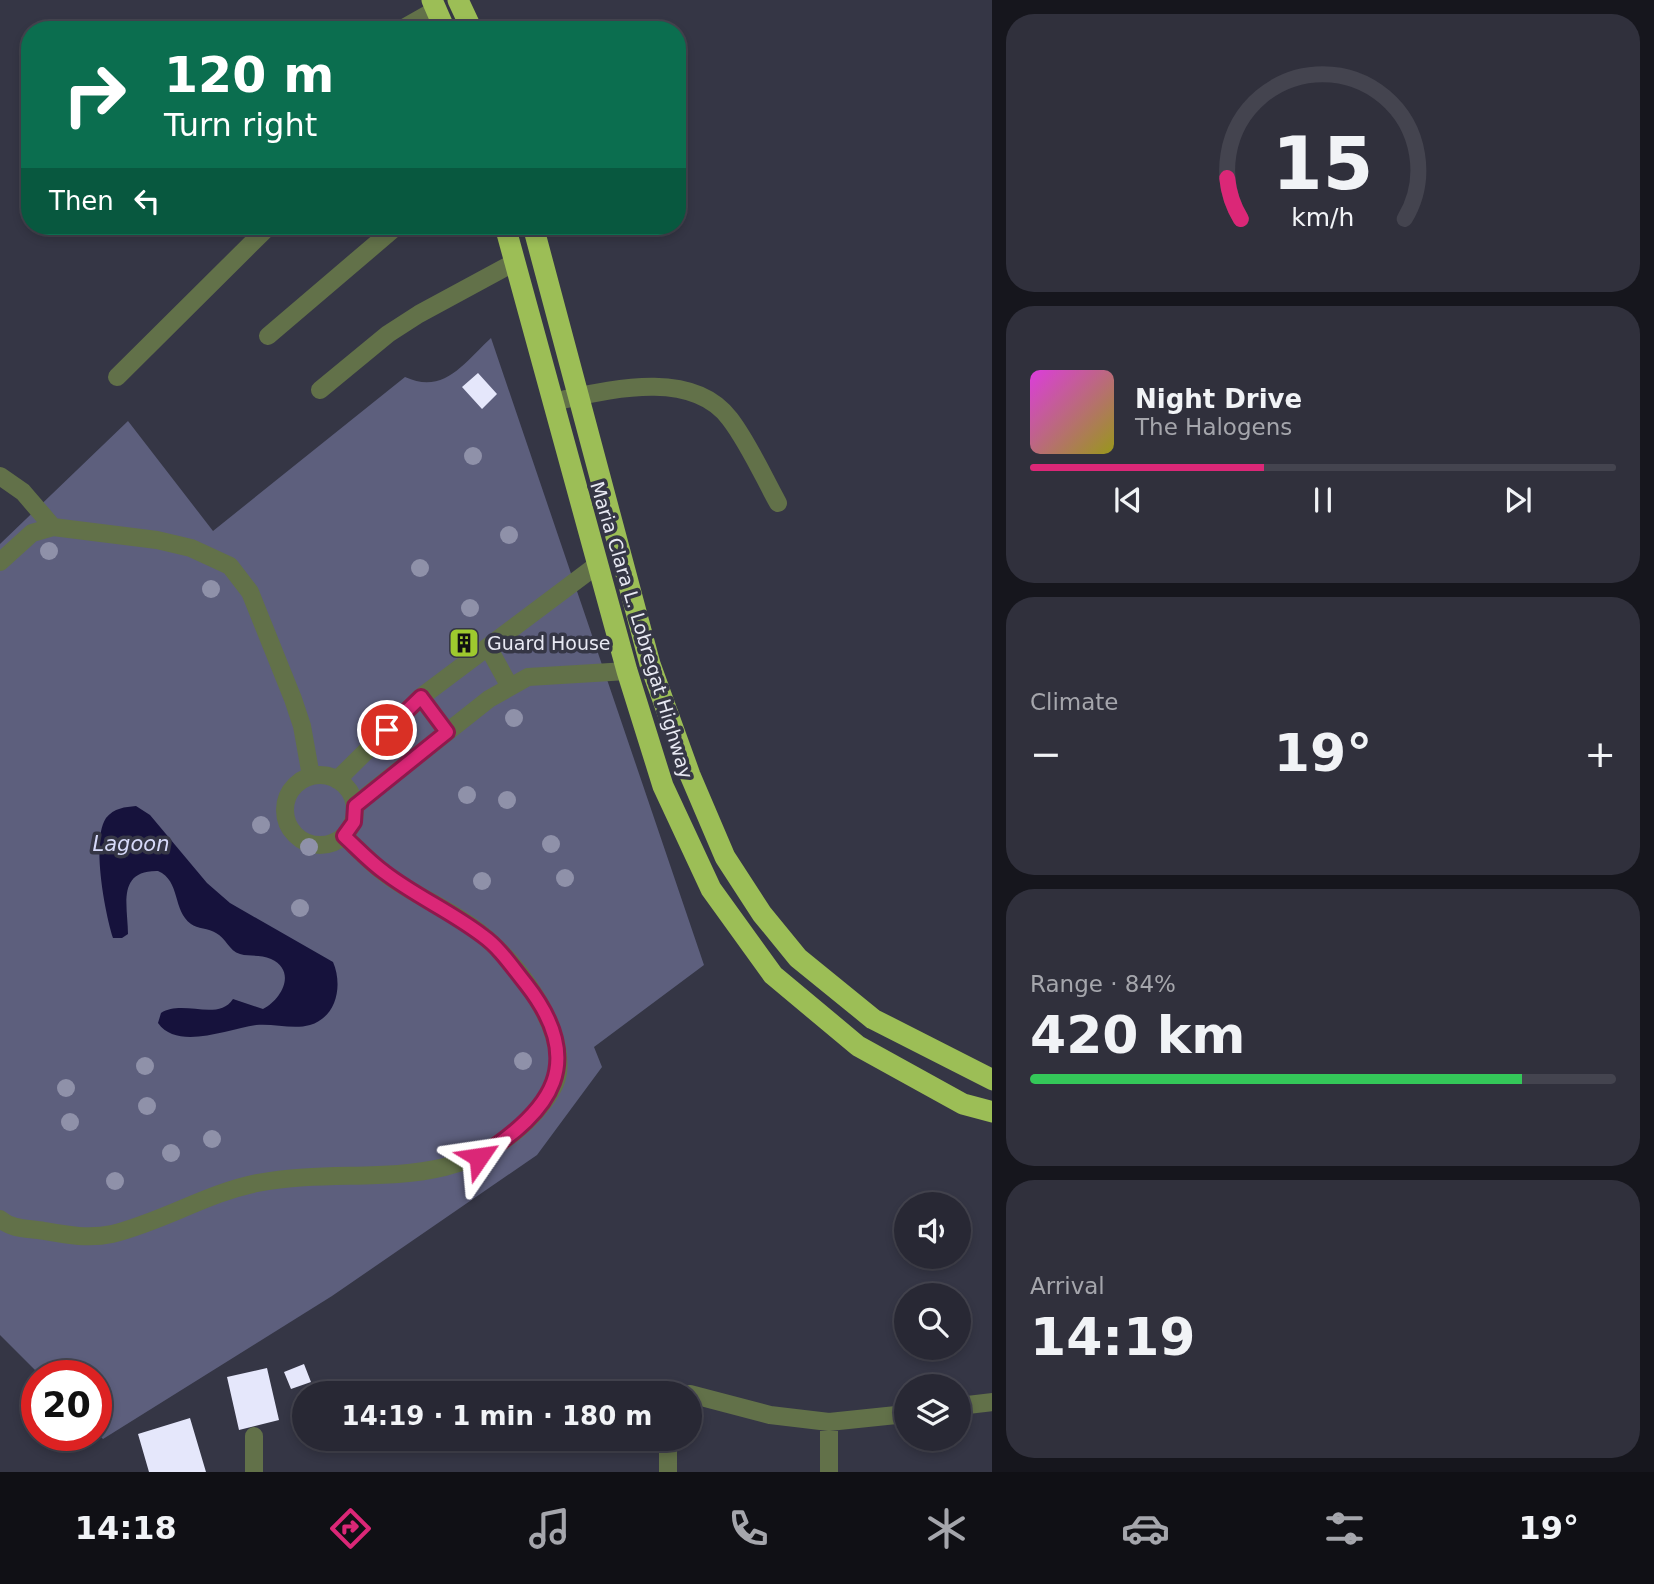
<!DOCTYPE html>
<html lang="en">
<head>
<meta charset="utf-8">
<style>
	:root { --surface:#282834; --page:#30303c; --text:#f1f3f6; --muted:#a5a6ac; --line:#44444f; --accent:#db2777 }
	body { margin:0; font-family:"DejaVu Sans",sans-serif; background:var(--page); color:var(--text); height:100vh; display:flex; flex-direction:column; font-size:26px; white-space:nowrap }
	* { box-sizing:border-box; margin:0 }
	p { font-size:23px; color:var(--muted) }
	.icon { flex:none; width:38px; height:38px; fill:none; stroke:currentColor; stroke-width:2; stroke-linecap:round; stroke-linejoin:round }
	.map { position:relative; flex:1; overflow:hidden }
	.panel { display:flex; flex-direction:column; gap:14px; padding:14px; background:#16161d; width:662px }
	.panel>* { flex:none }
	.guide { position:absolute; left:21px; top:21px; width:665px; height:214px; border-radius:28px; box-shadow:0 4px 10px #0003,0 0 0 2px var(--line); background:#0b6e4f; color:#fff; overflow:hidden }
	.fabs { position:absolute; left:894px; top:1192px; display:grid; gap:14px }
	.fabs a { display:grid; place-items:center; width:77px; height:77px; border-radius:50%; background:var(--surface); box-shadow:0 4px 10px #0003,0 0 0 2px var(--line); font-size:35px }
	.speed { position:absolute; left:21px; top:1360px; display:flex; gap:14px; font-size:35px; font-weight:700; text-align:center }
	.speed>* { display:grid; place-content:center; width:91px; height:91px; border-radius:50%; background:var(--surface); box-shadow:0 4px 10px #0003,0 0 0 2px var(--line); line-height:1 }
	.speed .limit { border:10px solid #d22; background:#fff; color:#111 }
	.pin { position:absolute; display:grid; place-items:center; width:60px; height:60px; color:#fff; margin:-30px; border:4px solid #fff; border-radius:50%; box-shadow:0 2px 7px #0007 }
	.me { position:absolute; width:77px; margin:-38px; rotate:58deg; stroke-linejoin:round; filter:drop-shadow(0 0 5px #0008) }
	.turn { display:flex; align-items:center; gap:24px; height:147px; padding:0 28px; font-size:32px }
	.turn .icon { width:91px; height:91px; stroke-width:2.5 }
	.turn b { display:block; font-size:49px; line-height:60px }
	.then { display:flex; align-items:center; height:66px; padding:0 28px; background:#0003; gap:14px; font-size:26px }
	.big { font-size:52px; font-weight:700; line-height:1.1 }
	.panel .widget { flex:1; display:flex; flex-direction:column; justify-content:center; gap:10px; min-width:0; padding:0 24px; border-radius:28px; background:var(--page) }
	.panel .dial { align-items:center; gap:0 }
	.dial svg { height:182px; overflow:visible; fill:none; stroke:var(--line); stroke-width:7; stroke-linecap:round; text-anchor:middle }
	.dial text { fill:var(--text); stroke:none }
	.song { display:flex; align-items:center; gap:21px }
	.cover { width:84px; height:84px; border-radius:10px; background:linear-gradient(135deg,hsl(300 70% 55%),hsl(60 70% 35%)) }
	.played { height:7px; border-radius:4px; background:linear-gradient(90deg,var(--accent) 40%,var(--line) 40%) }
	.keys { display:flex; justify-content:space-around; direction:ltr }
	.heat { display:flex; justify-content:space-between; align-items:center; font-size:38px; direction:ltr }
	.charge { height:10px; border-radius:5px; background:linear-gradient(90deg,#34c759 84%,var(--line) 0) }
	.trip { position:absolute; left:292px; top:1381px; width:410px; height:70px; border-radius:35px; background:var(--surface); box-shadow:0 4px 10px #0003,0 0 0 2px var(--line); font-weight:700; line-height:70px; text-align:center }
	.tab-bar { display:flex; height:112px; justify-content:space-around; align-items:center; background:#101015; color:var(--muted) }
	.tab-bar .icon { width:49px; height:49px }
	.tab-bar .active { color:var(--accent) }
	.tab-bar b { font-size:32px; color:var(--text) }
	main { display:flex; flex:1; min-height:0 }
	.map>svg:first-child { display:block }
	.green { fill:#5d5f7d }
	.water { fill:#16123c }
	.building { fill:#e5e7fb }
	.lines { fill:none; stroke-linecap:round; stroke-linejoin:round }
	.minor { stroke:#627149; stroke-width:18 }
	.highway { stroke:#9cbe56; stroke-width:21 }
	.tree { fill:#8f91a9 }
	.route-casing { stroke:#8e194d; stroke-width:18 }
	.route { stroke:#db2777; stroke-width:12 }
	.labels { text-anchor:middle; stroke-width:7; stroke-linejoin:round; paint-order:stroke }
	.street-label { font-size:19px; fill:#e8e9f3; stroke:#353645 }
	.poi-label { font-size:19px; fill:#e8e9f3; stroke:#353645; text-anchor:start }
	.water-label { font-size:21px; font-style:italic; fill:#d7daf9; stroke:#353645 }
</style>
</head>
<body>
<main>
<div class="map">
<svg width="993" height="1472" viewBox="0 0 993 1472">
	<rect width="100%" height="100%" fill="#353645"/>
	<!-- green -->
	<path class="green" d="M491 338 704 965 594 1047 602 1067 537 1155 332 1296 103 1439 96 1432V1376L40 1375 0 1335V544L128 421 213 531 405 377C444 395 464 363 491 338Z"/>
	<!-- water -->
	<path class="water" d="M136 806 150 815 207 883 230 903 333 962C343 985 337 1017 310 1025 293 1030 273 1023 256 1025 227 1029 178 1051 158 1023L161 1013C183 999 218 1022 233 999L263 1009C282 999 297 971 271 959 261 954 250 957 240 954 229 951 226 938 216 933 209 928 197 929 191 924 172 910 181 881 158 871 116 870 128 907 128 934L122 938H113C105 913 91 840 106 818 114 808 125 807 136 806Z"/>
	<!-- building -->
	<path class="building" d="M478 373 497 394 482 409 462 387Z
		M466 632 475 645 461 654 453 641Z
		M304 1364 311 1382 291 1389 284 1372Z
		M267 1368 279 1420 239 1430 227 1377Z
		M190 1418 206 1472H149L138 1434Z"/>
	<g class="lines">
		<!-- minor -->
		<path class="minor" d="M400 30 437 9
			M268 336 397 226
			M117 377 269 226
			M320 390 388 334 419 314 515 262
			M552 402C605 391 691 367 730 419 749 444 763 476 778 503
			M0 476 23 492 53 527
			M0 562 32 533 53 527 157 540 191 548 230 566 250 592 293 699 302 726 311 776
			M488 647 510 687
			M421 697 447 732
			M285 810a35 35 0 1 1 70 0a35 35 0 1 1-70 0Z
			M337 780 421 697 597 565
			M355 805 489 699 528 677 627 671
			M0 1219C13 1230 28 1228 44 1231 67 1235 89 1239 112 1234 162 1222 207 1193 257 1183 357 1164 452 1199 531 1117 541 1106 556 1089 558 1073 564 1025 519 966 485 937 455 911 415 897 383 872 369 861 357 848 344 836
			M668 1393H672
			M690 1394 770 1415 829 1422 906 1414
			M959 1406 993 1402
			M254 1436V1472
			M668 1472V1438
			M829 1472V1422"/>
		<!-- highway -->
		<path class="highway" d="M432 0 445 30
			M458 0 472 30
			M505 226 627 671 663 786 711 889 773 975 858 1046 963 1104 993 1112
			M533 226 650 664 690 775 725 857 762 914 798 958 873 1019 993 1080"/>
	</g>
	<!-- trees -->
	<g class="tree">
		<circle cx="473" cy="456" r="9"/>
		<circle cx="509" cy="535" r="9"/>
		<circle cx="49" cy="551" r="9"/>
		<circle cx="420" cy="568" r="9"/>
		<circle cx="211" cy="589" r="9"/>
		<circle cx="470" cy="608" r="9"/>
		<circle cx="514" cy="718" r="9"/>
		<circle cx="467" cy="795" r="9"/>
		<circle cx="507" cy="800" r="9"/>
		<circle cx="261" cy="825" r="9"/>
		<circle cx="551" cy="844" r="9"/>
		<circle cx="309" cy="847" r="9"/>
		<circle cx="565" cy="878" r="9"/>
		<circle cx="482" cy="881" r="9"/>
		<circle cx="300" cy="908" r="9"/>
		<circle cx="523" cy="1061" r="9"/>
		<circle cx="145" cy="1066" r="9"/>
		<circle cx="66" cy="1088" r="9"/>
		<circle cx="147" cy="1106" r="9"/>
		<circle cx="70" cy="1122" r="9"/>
		<circle cx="212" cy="1139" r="9"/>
		<circle cx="171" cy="1153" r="9"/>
		<circle cx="115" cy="1181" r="9"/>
	</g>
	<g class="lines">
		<!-- route casing -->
		<g class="route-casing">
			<path id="route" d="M387 730 421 697 447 732 355 806 354 822 344 836C357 848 370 862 384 872 415 896 452 912 483 936 500 948 513 968 526 984 587 1062 553 1110 479 1157"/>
		</g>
		<!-- route -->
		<use href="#route" class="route"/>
	</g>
	<!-- icons -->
	<defs>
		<g id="building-square" transform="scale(1.575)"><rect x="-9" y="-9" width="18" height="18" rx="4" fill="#9eca2e" stroke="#353645"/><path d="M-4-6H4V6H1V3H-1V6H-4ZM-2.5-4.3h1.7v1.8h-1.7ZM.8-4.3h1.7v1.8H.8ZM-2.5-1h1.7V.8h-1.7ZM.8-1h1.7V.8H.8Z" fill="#111"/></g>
	</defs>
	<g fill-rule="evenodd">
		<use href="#building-square" x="464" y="643"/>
	</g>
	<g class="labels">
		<!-- street labels -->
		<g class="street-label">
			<text transform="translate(642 630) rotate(73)" y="7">Maria Clara L. Lobregat Highway</text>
		</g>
		<!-- poi labels -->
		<g class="poi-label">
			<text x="487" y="650">Guard House</text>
		</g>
		<!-- water labels -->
		<g class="water-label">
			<text x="131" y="851">Lagoon</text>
		</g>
	</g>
</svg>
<div class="fabs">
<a><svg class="icon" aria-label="sound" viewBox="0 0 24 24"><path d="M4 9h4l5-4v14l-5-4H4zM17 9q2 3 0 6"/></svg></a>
<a><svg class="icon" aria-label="search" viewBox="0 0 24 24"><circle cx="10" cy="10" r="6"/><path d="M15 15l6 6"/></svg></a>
<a><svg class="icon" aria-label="layers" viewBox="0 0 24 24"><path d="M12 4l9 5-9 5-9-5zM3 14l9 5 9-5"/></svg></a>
</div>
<div class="speed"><div class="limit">20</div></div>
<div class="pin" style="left:387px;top:730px;background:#d93025"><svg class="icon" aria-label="arrive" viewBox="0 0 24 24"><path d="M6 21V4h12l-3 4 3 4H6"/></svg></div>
<svg class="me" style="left:479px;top:1157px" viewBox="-20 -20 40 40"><path d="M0-17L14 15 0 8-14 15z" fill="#db2777" stroke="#fff" stroke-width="4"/></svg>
<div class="trip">14:19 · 1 min · 180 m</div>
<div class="guide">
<div class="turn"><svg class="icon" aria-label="right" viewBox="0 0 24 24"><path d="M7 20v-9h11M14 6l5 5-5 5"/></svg><div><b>120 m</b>Turn right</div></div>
<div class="then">Then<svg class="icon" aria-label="left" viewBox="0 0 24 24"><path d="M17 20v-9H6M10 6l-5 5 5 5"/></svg></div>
</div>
</div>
<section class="panel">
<div class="widget dial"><svg viewBox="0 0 100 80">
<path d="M14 69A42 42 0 1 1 86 69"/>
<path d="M14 69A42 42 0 0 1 8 51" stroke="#db2777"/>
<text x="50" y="56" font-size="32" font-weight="700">15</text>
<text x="50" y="72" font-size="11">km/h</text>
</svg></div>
<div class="widget">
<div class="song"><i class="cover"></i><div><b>Night Drive</b><p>The Halogens</p></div></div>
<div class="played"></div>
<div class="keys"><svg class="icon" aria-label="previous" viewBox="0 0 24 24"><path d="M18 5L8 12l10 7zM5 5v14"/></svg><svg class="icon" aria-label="pause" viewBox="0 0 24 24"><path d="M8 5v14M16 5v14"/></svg><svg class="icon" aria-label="next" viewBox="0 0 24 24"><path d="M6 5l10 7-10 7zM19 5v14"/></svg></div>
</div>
<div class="widget"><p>Climate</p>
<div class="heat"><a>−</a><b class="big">19°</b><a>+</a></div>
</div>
<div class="widget"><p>Range · 84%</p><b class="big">420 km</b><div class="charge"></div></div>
<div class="widget"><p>Arrival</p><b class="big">14:19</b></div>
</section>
</main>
<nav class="tab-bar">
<b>14:18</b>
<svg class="icon active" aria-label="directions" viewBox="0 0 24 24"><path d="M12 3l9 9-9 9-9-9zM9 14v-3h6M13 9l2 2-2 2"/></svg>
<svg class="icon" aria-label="music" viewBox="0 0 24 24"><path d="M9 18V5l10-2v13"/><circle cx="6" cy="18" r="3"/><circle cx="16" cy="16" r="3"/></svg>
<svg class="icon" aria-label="phone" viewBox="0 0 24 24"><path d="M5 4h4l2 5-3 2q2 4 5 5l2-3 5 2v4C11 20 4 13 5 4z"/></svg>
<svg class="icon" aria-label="climate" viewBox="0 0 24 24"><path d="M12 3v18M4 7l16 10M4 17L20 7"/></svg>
<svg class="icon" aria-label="car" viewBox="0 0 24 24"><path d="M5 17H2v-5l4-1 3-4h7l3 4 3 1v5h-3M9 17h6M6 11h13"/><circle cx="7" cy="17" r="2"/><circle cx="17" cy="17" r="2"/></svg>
<svg class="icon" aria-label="filters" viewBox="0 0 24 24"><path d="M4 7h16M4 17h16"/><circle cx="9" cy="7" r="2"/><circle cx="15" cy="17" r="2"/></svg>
<b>19°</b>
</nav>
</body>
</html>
